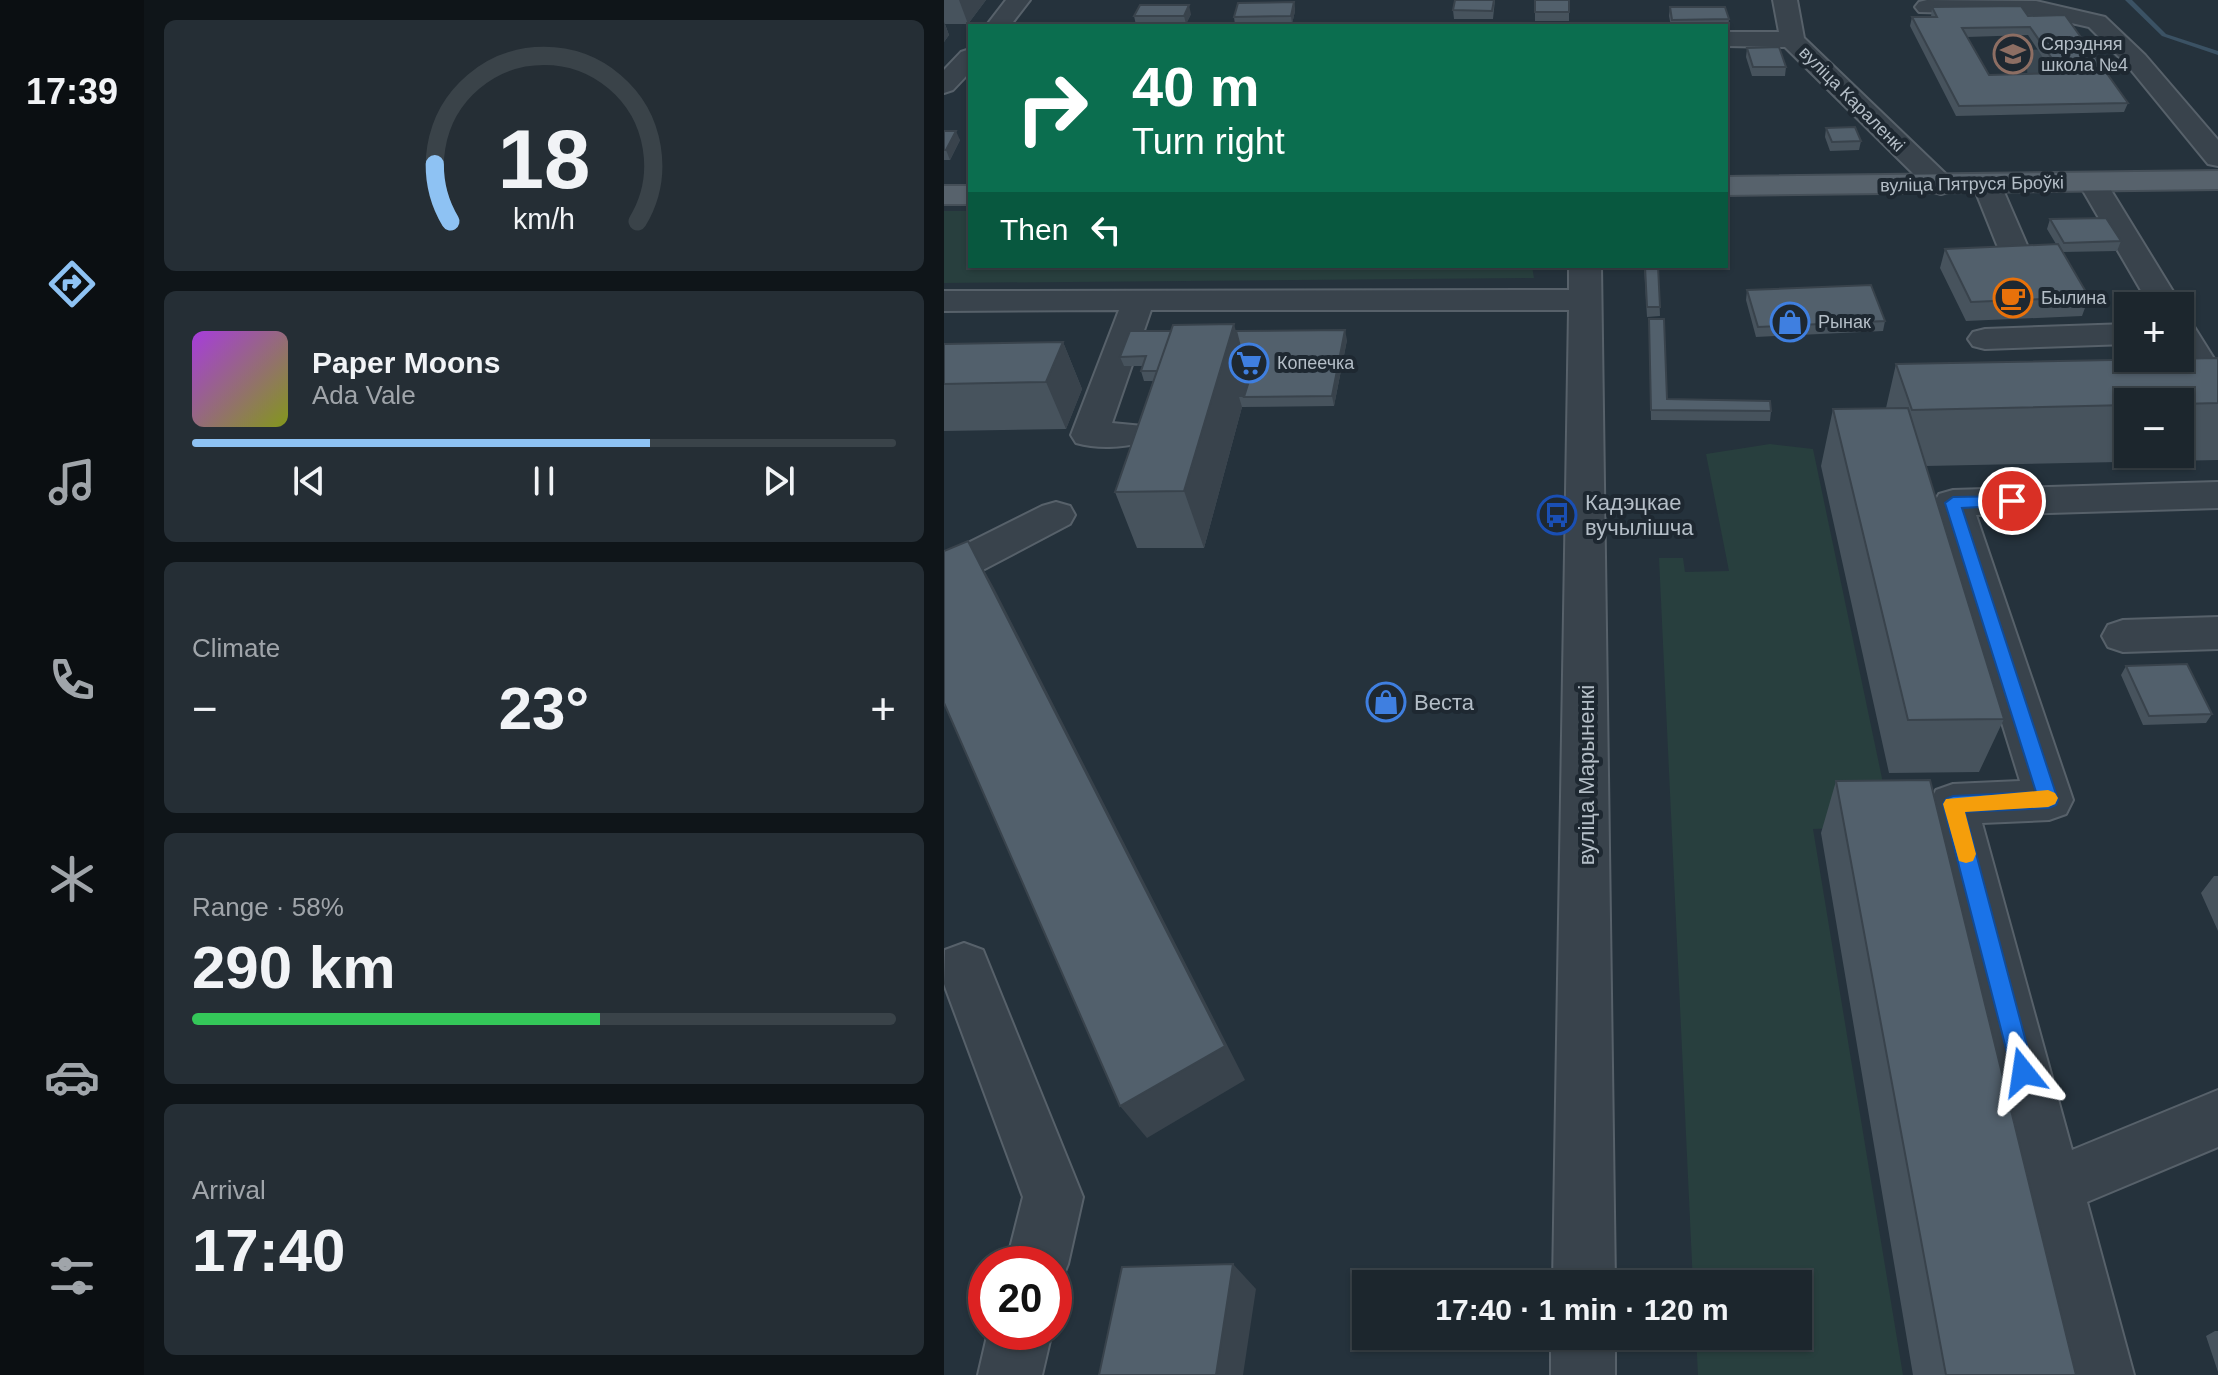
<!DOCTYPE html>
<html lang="en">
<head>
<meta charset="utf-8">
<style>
	:root { --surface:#1c262d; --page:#252e35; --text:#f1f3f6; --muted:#a0a5aa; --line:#3a4349; --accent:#8ec2f3 }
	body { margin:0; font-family:Helvetica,sans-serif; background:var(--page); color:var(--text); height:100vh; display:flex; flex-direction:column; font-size:30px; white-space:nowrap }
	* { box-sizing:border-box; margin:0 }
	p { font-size:26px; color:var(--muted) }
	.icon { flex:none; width:44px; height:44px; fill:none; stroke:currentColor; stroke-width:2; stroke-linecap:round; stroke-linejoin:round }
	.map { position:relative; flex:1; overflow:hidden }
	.sheet { display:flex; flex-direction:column; gap:20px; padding:20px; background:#0f1519; width:800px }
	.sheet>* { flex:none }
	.guide { position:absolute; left:24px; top:24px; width:760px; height:244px; border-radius:0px; box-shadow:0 2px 6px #0004,0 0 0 2px var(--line); background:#0b6e4f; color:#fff; overflow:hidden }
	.tools { position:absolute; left:1170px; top:292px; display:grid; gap:16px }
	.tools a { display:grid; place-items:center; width:80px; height:80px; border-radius:0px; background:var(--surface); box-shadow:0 2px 6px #0004,0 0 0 2px var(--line); font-size:40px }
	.speed { position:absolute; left:24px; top:1246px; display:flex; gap:16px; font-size:40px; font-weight:700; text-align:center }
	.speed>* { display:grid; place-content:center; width:104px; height:104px; border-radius:50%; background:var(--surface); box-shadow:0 2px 6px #0004,0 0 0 2px var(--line); line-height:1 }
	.speed .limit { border:12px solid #d22; background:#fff; color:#111 }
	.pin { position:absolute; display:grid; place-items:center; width:68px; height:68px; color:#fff; margin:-34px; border:4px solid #fff; border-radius:50%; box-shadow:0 2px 8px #0007 }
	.me { position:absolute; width:88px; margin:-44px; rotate:345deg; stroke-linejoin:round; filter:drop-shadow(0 0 6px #0008) }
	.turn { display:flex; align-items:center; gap:28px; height:168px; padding:0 32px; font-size:36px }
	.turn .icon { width:104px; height:104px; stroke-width:2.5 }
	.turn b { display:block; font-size:56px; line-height:68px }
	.then { display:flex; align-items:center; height:76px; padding:0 32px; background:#0003; gap:16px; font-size:30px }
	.big { font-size:60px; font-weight:700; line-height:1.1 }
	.sheet .card { flex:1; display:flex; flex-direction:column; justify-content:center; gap:12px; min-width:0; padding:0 28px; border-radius:12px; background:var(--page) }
	.sheet .dial { align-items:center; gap:0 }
	.dial svg { height:208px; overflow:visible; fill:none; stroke:var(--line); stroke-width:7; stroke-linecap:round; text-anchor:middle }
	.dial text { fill:var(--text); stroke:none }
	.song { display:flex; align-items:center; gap:24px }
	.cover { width:96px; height:96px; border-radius:12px; background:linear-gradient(135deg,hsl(280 70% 55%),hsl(70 70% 35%)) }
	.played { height:8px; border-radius:4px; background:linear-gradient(90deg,var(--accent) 65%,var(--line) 65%) }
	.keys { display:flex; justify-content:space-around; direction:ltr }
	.heat { display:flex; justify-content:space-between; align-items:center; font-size:44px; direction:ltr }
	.charge { height:12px; border-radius:6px; background:linear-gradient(90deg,#34c759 58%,var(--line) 0) }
	.trip { position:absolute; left:408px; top:1270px; width:460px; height:80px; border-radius:0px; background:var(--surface); box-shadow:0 2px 6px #0004,0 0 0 2px var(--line); font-weight:700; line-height:80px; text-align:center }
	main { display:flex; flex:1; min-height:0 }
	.tabs { display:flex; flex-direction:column; width:144px; justify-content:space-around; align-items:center; background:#0b0f12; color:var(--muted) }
	.tabs .icon { width:56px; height:56px }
	.tabs .on { color:var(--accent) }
	.tabs b { font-size:36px; color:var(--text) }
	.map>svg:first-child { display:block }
	.green { fill:#283f3e }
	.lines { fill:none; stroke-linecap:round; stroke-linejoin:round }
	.stream { fill:#3b5264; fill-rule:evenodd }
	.minor-tunnel { stroke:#3a4751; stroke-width:26; stroke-dasharray:26 13; stroke-linecap:butt }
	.minor-casing { stroke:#57616a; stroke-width:4 }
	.major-casing { stroke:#454f58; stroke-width:4 }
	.minor { fill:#39434c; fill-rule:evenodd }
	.major { fill:#57626c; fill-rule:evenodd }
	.wall { fill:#47535d; fill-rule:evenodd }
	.shaded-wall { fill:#39434c }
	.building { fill:#52606c; stroke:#39434c; stroke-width:2; fill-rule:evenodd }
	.route { fill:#1a73e8; stroke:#114b97; stroke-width:2 }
	.slow { fill:#f59e0b }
	.labels { text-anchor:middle; stroke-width:8; stroke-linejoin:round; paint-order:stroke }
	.far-poi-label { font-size:18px; fill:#b4bec7; stroke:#1e2831; text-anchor:start }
	.far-street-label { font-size:18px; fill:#b4bec7; stroke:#1e2831 }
	.poi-label { font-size:22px; fill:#b4bec7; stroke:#1e2831; text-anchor:start }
	.street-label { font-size:22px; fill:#b4bec7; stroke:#1e2831 }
</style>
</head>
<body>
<main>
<nav class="tabs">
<b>17:39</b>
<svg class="icon on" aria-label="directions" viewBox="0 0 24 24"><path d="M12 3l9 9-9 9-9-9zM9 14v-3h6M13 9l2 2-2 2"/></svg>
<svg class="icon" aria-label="music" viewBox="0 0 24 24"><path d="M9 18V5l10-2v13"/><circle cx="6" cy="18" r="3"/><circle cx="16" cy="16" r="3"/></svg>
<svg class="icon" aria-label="phone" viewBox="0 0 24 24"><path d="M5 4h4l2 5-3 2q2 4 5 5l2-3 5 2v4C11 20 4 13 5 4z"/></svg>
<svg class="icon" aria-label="climate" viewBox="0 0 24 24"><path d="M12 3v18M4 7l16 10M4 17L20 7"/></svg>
<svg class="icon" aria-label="car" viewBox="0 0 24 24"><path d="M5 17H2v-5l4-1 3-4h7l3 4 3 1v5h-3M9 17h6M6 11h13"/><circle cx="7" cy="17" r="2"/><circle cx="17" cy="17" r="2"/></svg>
<svg class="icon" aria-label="filters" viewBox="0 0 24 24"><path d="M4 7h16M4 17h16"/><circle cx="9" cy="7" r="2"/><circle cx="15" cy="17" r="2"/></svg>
</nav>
<section class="sheet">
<div class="card dial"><svg viewBox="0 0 100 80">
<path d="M14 69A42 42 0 1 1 86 69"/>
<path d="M14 69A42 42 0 0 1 8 47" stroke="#8ec2f3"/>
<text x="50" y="56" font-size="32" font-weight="700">18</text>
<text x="50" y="72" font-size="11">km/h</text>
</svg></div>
<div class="card">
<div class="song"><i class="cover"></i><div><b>Paper Moons</b><p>Ada Vale</p></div></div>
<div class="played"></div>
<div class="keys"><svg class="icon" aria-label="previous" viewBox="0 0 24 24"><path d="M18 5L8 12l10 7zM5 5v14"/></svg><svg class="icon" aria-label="pause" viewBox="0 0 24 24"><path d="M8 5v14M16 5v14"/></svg><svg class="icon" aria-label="next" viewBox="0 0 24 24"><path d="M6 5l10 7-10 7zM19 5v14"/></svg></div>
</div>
<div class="card"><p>Climate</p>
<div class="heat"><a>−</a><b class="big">23°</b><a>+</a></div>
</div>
<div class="card"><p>Range · 58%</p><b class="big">290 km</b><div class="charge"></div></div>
<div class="card"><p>Arrival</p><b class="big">17:40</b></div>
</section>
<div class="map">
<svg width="1274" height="1375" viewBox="0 0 1274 1375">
	<rect width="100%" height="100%" fill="#25323c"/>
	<!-- green -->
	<path class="green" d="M0 211H26V266H588L590 278 0 283Z
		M826 444 869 449 948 826 869 829 959 1375H754L752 1336H854V1284H749L715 558H739L741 572 785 571 762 454Z"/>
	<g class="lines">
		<!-- stream -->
		<path class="stream" d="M1181 0H1188L1222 34 1274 51V55L1218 36Z"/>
		<!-- minor-tunnel -->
		<path class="minor-tunnel" d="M1083 63 1147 61"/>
		<!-- minor casing -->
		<g class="minor-casing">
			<path id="minor" d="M62 0H86L66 26H42Z
				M829 0H853L860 38 1007 179 1011 185 1007 191 997 194 987 191 841 47 782 46V32H835Z
				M983 0 1092 1 1161 17 1201 55 1274 140V166L1264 164 1183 65 1145 27 1092 15 975 12 971 7 975 2Z
				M26 49V72L9 90 0 93V70L17 52Z
				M1148 173 1158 176 1162 182 1238 306 1236 309V306H1206L1134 182 1138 176Z
				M1043 176 1053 179 1057 185 1083 245 1079 252 1068 254 1057 252 1053 245 1029 185 1033 179Z
				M625 266H657L671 1284H609L625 310H207L168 423 199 426 204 434 199 442C178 448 153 449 132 443L127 435 175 310 0 311V291L625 290Z
				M1236 322 1249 325 1274 365V397L1244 398 1232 395 1227 387 1232 379 1246 376 1236 358Z
				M1184 324V344L1041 349 1029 346 1024 339 1029 332 1041 329Z
				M1274 482V508L1032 515 1129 800 1122 814 1105 820 1038 823 1128 1150 1274 1090V1147L1143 1202 1190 1375H1126L985 804 992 790 1009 784 1076 781 990 503 995 494 1009 490Z
				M112 502 126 506 131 515 126 524 14 583 0 588V555L98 506Z
				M1274 617V649L1179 652 1164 647 1158 636 1164 625 1179 620Z
				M20 943 39 950 139 1197 124 1264 115 1286 110 1288V1264H62L79 1197 0 984 1 950Z
				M44 1332H108L98 1375H34Z
				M607 1336H671V1375H607Z"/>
		</g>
		<!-- major casing -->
		<g class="major-casing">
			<path id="major" d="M1274 171V189L782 195V177Z
				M0 186H26V204H0Z"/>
		</g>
		<!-- minor -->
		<use href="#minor" class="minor"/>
		<!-- major -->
		<use href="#major" class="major"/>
	</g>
	<!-- wall -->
	<path class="wall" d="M0 0H42L24 24H1L5 35 0 42Z
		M551 0 549 19H510L509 10Z
		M591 0H625V21H591Z
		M350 2 351 11 348 24 291 25 290 17Z
		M726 7 785 19 784 28H782V26H727L725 16Z
		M988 7 1084 16 1184 103 1180 112 1012 116 966 26 968 17H987ZM1084 35 1109 73 1045 75 1023 37Z
		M247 14 242 24 192 25 190 16Z
		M803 48 842 67 841 76H808L802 57Z
		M882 128 917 141 915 150 886 151 881 137Z
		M0 131 16 140 6 160H0Z
		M1106 219 1177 241 1173 251 1119 252 1145 297 1138 316 1022 321 996 268 1001 249 1112 244 1103 229Z
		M700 266H714L716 316 703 317Z
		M803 290 941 321 939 331 812 337 802 300Z
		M705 319 723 399 827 411 826 421 707 420Z
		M292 331 403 340 390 406 298 407 260 548H193L171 492 209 381H200L197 371 199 366H180L176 357Z
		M119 342 138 389 122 429 0 431V344Z
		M1274 358V460L982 466 1060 719 1035 772 945 773 877 466 889 409 942 408 952 364ZM1184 402H1236V454H1184Z
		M1182 666 1268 714 1262 723 1199 725 1177 675Z
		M892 781 1132 1375H969L877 833Z
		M1270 876H1274V931L1257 893Z
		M1271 1331H1274V1372L1262 1336Z"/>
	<!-- shaded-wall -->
	<path class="shaded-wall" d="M15 0H42L24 24Z
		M350 2 351 11 348 24 347 16Z
		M245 5 247 14 242 24 240 16Z
		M0 22 5 35 0 42Z
		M12 131 16 140 6 160 2 150Z
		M290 324 305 381 300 397H295L298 407 260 548 240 491Z
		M401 330 403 340 390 406 388 396Z
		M119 342 138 389 122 429 102 382Z
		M24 541 50 588 301 1080 203 1138 176 1106Z
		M289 1264 312 1289 299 1375H272Z"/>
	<!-- building -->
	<path class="building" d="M511 0H550L548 11 509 10Z
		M591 0H625V12H591Z
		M350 2 347 16 290 17 294 3Z
		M196 5H245L240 16H190Z
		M1077 6 1084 16 1121 15 1184 103 1015 106 968 17H993L988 7ZM1086 27 1118 73 1045 75 1018 28Z
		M726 7H781L785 19 728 20Z
		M835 47 842 67H809L803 48Z
		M911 127 917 141 888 142 882 128Z
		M0 131H12L2 150H0Z
		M1162 218 1177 241 1120 243 1106 219Z
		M1114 244 1145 297 1027 302 1001 249Z
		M701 266H714L716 307H703Z
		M927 285 941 321 814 327 803 290Z
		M705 319H720L723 399 826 401 827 411 707 410Z
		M290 324 240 491 171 492 229 325Z
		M401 330 388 396 300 397 305 381 292 331Z
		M186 331H227L213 371H197L202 356 176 357Z
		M119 342 102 382 0 384V344Z
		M1274 358V403L1236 404V402H1184V405L968 410 952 364Z
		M964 408 1060 719 964 720 889 409Z
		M24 541 281 1046 176 1106 0 703V551Z
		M1243 664 1268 714 1205 716 1182 666Z
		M986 780 1132 1375H1002L892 781Z
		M289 1264 272 1375H155L178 1267Z"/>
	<!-- route -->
	<path class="route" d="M1068 496 1073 497V505L1018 508 1114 800 1112 805 1105 808 1021 812 1090 1072 1087 1080 1079 1083 1071 1080 1068 1072 999 804 1002 799 1009 796 1092 792 1001 503 1009 497Z"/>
	<!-- slow -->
	<path class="slow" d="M1104 790 1111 793 1114 798 1111 804 1104 807 1021 812 1032 854 1029 861 1022 863 1015 861 999 804 1002 799Z"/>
	<!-- icons -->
	<defs>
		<g id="school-ring" transform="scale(2)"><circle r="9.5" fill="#1e2831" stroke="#8d6e63" stroke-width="1.5"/><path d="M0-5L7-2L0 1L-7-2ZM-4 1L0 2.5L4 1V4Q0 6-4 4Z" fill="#8d6e63"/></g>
		<g id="cafe-ring" transform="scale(2)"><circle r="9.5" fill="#1e2831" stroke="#e8710a" stroke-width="1.5"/><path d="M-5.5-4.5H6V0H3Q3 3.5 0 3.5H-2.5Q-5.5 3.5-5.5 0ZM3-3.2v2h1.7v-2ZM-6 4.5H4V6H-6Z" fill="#e8710a"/></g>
		<g id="shop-ring" transform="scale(2)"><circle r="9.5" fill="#1e2831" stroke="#3f7fe0" stroke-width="1.5"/><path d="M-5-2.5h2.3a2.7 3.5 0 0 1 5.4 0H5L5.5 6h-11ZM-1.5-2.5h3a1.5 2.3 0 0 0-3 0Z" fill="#3f7fe0"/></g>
		<g id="supermarket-ring" transform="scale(2)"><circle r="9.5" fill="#1e2831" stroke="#3f7fe0" stroke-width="1.5"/><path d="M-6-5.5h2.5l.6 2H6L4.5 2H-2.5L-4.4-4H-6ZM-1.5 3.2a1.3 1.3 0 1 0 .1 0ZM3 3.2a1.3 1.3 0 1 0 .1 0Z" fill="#3f7fe0"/></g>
		<g id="bus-ring" transform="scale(2)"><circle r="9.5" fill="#1e2831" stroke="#1a4fb4" stroke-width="1.5"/><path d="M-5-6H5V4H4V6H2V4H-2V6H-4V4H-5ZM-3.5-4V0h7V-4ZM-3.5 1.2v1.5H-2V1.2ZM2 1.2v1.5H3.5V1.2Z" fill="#1a4fb4"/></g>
	</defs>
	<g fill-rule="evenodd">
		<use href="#school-ring" x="1069" y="54"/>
		<use href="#cafe-ring" x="1069" y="298"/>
		<use href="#shop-ring" x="846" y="322"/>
		<use href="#supermarket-ring" x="305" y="363"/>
		<use href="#bus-ring" x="613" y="515"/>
		<use href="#shop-ring" x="442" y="702"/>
	</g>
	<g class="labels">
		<!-- far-poi labels -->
		<g class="far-poi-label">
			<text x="1097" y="50">Сярэдняя<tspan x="1097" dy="21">школа №4</tspan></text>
			<text x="1097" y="304">Былина</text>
			<text x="874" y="328">Рынак</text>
			<text x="333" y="369">Копеечка</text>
		</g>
		<!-- far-street labels -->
		<g class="far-street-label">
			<text transform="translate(908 99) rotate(45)" y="6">вуліца Караленкі</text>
			<text transform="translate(1028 184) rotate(-1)" y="6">вуліца Пятруся Броўкі</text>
		</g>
		<!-- poi labels -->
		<g class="poi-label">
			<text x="641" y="510">Кадэцкае<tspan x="641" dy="25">вучылішча</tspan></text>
			<text x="470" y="710">Веста</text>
		</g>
		<!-- street labels -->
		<g class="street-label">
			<text transform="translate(642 775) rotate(-90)" y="8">вуліца Марыненкі</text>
		</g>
	</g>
</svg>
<div class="tools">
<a>+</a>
<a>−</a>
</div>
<div class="speed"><div class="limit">20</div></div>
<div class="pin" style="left:1068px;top:501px;background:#d93025"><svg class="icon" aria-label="arrive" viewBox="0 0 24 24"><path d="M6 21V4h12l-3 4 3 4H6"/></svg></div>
<svg class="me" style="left:1079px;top:1072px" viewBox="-20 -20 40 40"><path d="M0-17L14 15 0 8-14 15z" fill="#1a73e8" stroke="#fff" stroke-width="4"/></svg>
<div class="trip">17:40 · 1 min · 120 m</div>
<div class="guide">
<div class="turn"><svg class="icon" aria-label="right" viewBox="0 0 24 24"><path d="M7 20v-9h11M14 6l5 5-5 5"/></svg><div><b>40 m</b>Turn right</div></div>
<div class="then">Then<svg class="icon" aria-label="left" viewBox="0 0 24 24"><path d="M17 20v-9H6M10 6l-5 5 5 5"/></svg></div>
</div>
</div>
</main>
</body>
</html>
